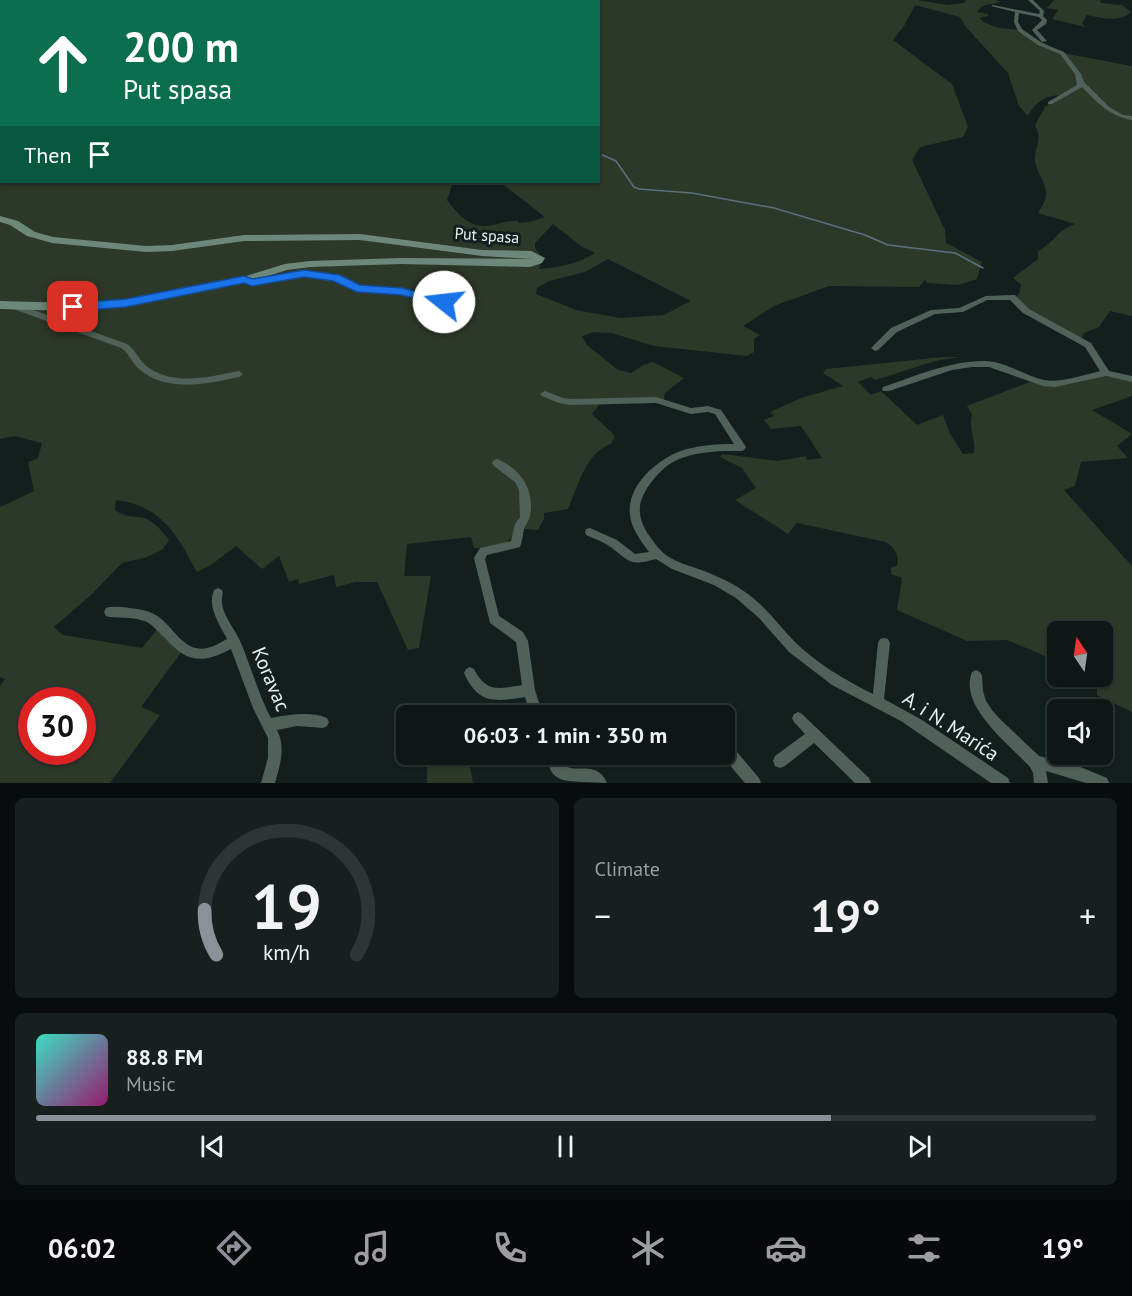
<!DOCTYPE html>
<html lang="en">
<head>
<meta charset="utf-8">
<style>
	:root { --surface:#0e1616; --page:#171f1f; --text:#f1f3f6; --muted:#9b9fa1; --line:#2e3535; --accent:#8c9099 }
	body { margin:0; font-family:"PT Sans",sans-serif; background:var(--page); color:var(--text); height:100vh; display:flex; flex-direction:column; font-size:22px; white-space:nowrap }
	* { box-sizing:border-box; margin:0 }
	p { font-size:20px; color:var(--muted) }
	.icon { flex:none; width:33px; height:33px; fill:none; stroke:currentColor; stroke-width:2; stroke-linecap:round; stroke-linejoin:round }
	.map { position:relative; height:783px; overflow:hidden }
	.side { display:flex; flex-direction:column; gap:15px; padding:15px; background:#080c0c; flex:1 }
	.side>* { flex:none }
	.hud { position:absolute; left:0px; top:0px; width:600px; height:183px; box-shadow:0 2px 4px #0004,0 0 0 2px var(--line); background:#0b6e4f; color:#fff; overflow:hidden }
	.needle { width:39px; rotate:347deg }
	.controls { position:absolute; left:1047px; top:621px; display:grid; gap:12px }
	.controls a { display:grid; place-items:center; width:66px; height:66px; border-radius:9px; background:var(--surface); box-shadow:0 2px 4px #0004,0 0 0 2px var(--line); font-size:30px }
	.speed { position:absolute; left:18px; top:687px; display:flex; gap:12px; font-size:30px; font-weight:700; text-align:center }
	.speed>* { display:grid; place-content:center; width:78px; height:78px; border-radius:50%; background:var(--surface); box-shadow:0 2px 4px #0004,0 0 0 2px var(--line); line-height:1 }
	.speed .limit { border:9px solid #d22; background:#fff; color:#111 }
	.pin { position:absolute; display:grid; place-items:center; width:51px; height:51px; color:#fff; margin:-26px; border-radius:12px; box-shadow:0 3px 9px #0006 }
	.me { position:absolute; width:66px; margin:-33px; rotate:286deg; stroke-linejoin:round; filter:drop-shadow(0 0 4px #0008) }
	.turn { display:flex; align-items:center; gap:21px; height:126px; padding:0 24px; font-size:27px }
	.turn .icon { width:78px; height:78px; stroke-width:2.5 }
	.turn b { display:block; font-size:42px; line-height:51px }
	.then { display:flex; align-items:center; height:57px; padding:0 24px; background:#0003; gap:12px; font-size:22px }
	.big { font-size:45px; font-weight:600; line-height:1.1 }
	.side .tile { flex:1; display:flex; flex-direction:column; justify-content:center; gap:9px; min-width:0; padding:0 21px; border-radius:9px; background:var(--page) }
	.side .dial { align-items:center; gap:0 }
	.dial svg { height:156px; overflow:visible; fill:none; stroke:var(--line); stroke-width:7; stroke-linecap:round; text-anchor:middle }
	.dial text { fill:var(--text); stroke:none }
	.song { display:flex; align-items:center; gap:18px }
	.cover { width:72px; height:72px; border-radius:9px; background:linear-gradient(135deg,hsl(170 70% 55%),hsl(320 70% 35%)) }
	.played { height:6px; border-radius:3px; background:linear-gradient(90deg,var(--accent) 75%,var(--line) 75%) }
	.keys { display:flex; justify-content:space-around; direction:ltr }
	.heat { display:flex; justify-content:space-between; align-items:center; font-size:33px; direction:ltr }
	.side .tiles { flex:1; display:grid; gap:15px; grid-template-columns:1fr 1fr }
	.tile:last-child { grid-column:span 2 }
	.trip { position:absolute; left:396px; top:705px; width:339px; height:60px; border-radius:9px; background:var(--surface); box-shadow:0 2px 4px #0004,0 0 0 2px var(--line); font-weight:600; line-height:60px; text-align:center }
	.menu { display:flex; height:96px; justify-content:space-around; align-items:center; background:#060909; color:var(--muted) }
	.menu .icon { width:42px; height:42px }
	.menu .selected { color:var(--accent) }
	.menu b { font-size:27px; color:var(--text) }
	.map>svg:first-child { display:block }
	.green { fill:#2d3928; fill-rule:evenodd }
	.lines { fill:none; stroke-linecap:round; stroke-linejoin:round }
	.stream { stroke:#5a7080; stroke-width:1.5 }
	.street { fill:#506159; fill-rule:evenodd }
	.secondary { fill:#6d887b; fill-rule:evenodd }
	.route { fill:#1a73e8; stroke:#114b97; stroke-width:1.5 }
	.labels { text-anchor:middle; stroke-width:6; stroke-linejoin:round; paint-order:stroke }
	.street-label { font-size:16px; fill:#eaf1f1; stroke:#131e1e }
	.near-street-label { font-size:20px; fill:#eaf1f1; stroke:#131e1e }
</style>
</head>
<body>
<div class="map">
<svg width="1132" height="783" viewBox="0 0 1132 783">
	<rect width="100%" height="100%" fill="#131e1e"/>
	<!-- green -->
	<path class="green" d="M0 0H918L947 5 964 3 966 0H996L1001 2 982 6 977 12 988 14V16L979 18 983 22 999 28 1020 30 1062 53 1132 66V316L1110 311 1099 327 1084 333 1080 341 1035 317 1015 300 1020 291 1021 285 1013 278 1038 259V251C1056 241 1055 232 1075 224L1038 213C1041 208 1045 202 1046 196 1047 183 1037 174 1035 161 1034 148 1043 140 1035 125L1045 107 1063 95C1046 95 1036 101 1028 116L1019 106 1008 73 966 27 960 17 915 5 904 26 893 40 952 84 968 127 963 137 920 147 912 160 945 230 946 243 982 262 977 279 959 285 927 283 925 280 919 287 829 286 774 306 743 326 760 335 754 339V352L747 356 654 346 612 333 594 332 582 336 587 345 618 370 631 373 643 365 653 362 684 378 665 393 663 403 653 401 599 405 592 414 615 436 611 444C586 452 578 486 568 509L544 513V519L538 530 516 528C511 548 492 547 474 548L471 537 407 544 404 576H431L419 648 408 650 377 582H356L336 587 334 575 299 584 298 579 289 582 279 556 262 569 236 546 211 565 197 572C177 535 162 506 116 500L115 510C124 516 127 516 138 517 152 518 161 530 169 540L162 550 147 557 122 563 92 594 54 627 63 635 142 648 160 626 182 651 141 707 160 715 110 783H0V686L5 679 0 677V507L34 491 28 462 38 458 42 443 15 436 0 439ZM2 2H598V182H500L545 217C537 220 527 223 519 223L518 221C504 220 495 226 485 226 469 227 456 212 447 200L453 182H2ZM553 224 581 246 595 253C580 263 557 268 539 269L542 257 535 248V243ZM608 259 691 301 664 315 620 318 576 310 536 294 537 288 549 281 585 272ZM32 700H82V752H32Z
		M1054 0H1100L1101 3 1122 5 1131 12C1118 23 1103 18 1087 15L1082 23 1085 27 1052 19 1058 10 1047 8Z
		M943 357H964C933 358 905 372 875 380L871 377 858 382 871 395 881 391 917 425 943 415 950 434 963 454 974 453C976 440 968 427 972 415L967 406 1032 381 1055 384 1096 375 1132 379V396L1092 410 1132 434 1117 446 1128 458 1081 462 1075 486 1064 490 1132 566V712L1097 695V678L1094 677 1102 676V632H1058L1057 661 1007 640 967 641 897 610 902 578 891 574V567L897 566C900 556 894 547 886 542L797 523 788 534 735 500 756 488 742 468 720 457 722 454 778 461 806 456V460L822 458 801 426 771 429 764 420 774 416 770 412 804 397 843 386 823 373 826 369Z
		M412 755H468L473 783H427V766L410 759Z"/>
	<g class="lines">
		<!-- stream -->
		<path class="stream" d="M179 0 182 2
			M598 153 616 161 634 187 639 189 692 193 774 208 865 235 888 245 955 253 983 268"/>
		<!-- street -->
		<path class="street" d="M1028 0H1033L1044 11 1043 16 1047 20 1046 24 1037 30 1047 41 1042 42 1032 30 1042 20 1039 17 1019 13 1018 22 1022 29 1042 43 1064 52 1081 74 1084 82 1109 107 1123 115 1132 116V120C1109 116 1098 103 1082 87L1052 104H1048V102L1077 85 1075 74 1060 54 1038 45 1018 31 1014 22 1015 12 991 6 993 5 1039 14 1040 11Z
			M295 272H314L336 275 360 287 402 289 447 300 448 302 444 304 402 293 358 291 334 279 314 276H295L252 284 241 280 245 278 252 280Z
			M1012 295H1015L1029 309 1091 343 1109 371 1132 376V382L1106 376 1055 387 1043 386 989 367H972L952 370 889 391H883L882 389 883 387C916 376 951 360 987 361 1006 362 1025 376 1044 380 1062 383 1083 375 1100 371L1085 347 1023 313 1010 300H987L963 312 935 314 897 332 878 350 875 351 871 348 891 328 931 310 959 308 986 296Z
			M8 303H14L127 344C135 349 138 358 145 365 172 387 208 377 239 371L243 374 239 377C206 384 167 393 139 369 132 363 129 353 121 348L8 307 7 305Z
			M545 391 563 398 570 399 656 397 691 408 708 406 721 410 746 447 744 450 741 451C722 451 700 451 682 458 670 462 661 470 653 480 638 499 635 513 648 534 654 542 658 549 666 555 677 563 691 566 704 571 719 577 735 584 748 594 767 608 780 627 796 643 818 664 845 680 873 694L878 643 880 639 884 638 888 639 890 643 884 699 922 720 1008 778 1010 783H991L901 721 832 685 789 652 759 618 736 598 714 585 672 569 656 559C631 566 631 563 612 548 604 542 595 539 586 535L585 532 586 529 590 528 617 540 635 554 649 552C641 541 631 528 630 515 626 484 661 456 687 449 702 445 718 444 734 444L715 414 708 412 691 414 656 403 570 405 559 403 542 396 540 394Z
			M497 459C521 469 535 490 530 516 529 521 526 524 524 529 523 535 522 541 520 547L487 555 485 559 499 616 523 632 528 641 535 690 543 716H531L525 697C494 702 478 704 464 673L466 669 470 667 474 669C486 693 499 689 522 685L516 642 490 623 474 558 480 548 511 541 515 524 520 517 519 490 515 482 494 466 492 463 494 460Z
			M218 588 222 590C224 595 221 598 222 603 223 616 235 629 240 641 251 666 258 694 271 718 289 715 310 711 327 718L329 722 327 726 323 728 297 726 277 730C286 747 280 765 275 783H261L268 758V738L253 708 231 649C202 664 187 663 165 638 159 633 154 626 147 622 136 617 122 618 110 617L106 616 104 612 106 608C113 606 122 607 129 608 140 609 152 611 160 618 172 627 181 645 196 648 207 651 218 644 227 639 219 623 207 607 214 590Z
			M976 670 980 672 982 676 983 691 986 701 992 710 1000 719 1039 756 1078 766 1107 778 1109 783H1086L1046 771 1048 783H1034L1033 773 1030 767C1010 745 958 706 972 672Z
			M798 712 802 714 869 778 871 783H855L814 743 785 766 780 768 775 766 773 761 775 756 805 734 794 722 792 718 794 714Z
			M724 744 731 745 759 778 761 783H745L721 755 724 754Z
			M545 754H558C565 783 595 754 607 783 598 783 591 782 582 782 558 781 551 779 545 754Z"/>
		<!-- secondary -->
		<path class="secondary" d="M0 216 18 221 35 232 53 237 146 246 172 245 244 235 360 234 482 250 531 251 545 258 542 263 530 267 401 264 310 267 287 270 245 283 126 307 73 311 0 309V301L73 303 126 299 243 277 285 264 310 261 401 258 533 259 482 256 360 240 244 241 172 251 146 252 52 243 27 236 10 225 0 222Z"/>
	</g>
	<!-- route -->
	<path class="route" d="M304 270 340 275 360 285 402 288 449 300 451 302 444 306 402 295 357 292 333 281 304 277 252 286 244 283 126 307 73 311 67 307 73 303 126 299 244 276 253 279Z"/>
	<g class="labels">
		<!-- street labels -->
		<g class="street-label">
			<text transform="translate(487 235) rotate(4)" y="6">Put spasa</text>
		</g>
		<!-- near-street labels -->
		<g class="near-street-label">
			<text transform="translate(271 679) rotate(67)" y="7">Koravac</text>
			<text transform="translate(951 726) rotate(33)" y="7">A. i N. Marića</text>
		</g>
	</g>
</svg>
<div class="controls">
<a><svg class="needle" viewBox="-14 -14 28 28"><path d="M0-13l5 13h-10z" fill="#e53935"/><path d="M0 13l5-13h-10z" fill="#9b9fa1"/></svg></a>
<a><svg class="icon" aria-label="sound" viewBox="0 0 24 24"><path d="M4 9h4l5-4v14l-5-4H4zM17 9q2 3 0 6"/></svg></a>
</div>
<div class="speed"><div class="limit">30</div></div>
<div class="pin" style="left:73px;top:307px;background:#d93025"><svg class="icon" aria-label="arrive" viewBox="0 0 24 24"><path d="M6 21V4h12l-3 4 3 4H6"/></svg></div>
<svg class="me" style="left:444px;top:302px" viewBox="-20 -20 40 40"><circle r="19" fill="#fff"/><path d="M0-13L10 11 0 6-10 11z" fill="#1a73e8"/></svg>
<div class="trip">06:03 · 1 min · 350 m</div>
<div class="hud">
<div class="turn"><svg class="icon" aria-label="ahead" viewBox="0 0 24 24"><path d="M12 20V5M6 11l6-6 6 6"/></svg><div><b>200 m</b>Put spasa</div></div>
<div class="then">Then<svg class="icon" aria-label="arrive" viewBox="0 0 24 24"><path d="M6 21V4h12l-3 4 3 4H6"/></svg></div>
</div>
</div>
<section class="side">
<div class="tiles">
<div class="tile dial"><svg viewBox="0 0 100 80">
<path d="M14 69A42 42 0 1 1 86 69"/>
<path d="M14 69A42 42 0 0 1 8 46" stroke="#8c9099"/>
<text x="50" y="56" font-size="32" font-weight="700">19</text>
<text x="50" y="72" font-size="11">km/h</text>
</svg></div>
<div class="tile"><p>Climate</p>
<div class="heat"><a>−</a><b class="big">19°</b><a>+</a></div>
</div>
<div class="tile">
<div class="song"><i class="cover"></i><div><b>88.8 FM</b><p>Music</p></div></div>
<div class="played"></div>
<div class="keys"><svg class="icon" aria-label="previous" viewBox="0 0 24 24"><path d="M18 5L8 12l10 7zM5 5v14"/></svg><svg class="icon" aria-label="pause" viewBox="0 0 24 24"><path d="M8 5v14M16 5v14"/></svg><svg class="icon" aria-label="next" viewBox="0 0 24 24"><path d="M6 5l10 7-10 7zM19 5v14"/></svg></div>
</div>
</div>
</section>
<nav class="menu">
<b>06:02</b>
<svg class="icon selected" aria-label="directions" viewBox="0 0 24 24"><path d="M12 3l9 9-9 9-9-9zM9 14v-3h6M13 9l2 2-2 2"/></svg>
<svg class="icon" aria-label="music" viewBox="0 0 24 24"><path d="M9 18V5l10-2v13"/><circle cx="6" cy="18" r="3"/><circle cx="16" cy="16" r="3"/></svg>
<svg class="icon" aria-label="phone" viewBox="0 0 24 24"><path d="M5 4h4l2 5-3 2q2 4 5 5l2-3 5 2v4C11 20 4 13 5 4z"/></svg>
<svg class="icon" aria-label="climate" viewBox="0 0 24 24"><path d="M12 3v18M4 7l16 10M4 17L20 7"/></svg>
<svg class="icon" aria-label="car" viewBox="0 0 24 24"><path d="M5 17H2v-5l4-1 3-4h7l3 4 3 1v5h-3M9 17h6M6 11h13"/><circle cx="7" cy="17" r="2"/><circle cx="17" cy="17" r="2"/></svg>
<svg class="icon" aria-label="filters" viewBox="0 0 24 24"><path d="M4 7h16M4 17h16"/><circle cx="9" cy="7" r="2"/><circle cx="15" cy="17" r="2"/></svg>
<b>19°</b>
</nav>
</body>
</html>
